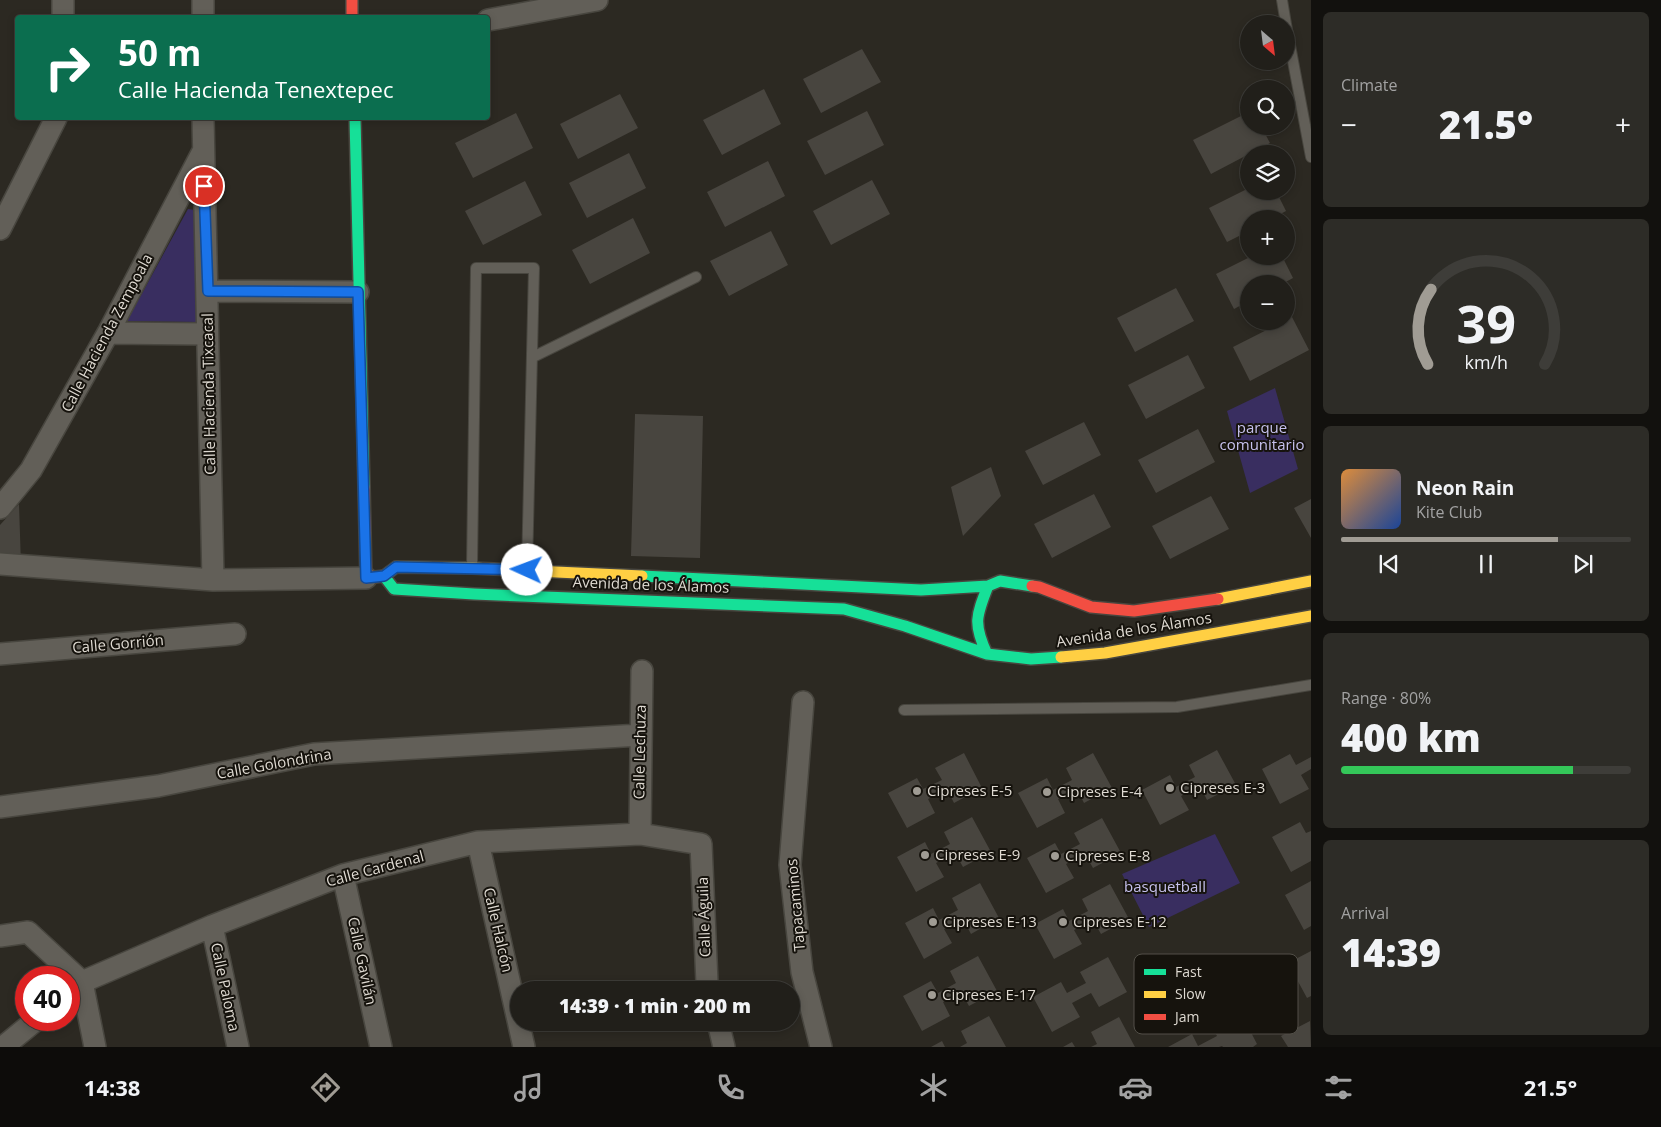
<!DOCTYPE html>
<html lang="en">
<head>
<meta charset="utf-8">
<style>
	:root { --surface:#211f1a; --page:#2d2c27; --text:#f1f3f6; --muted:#a2a2a2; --line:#3e3d39; --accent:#a09c94 }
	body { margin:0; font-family:"Open Sans",sans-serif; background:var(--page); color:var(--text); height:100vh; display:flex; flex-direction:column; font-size:19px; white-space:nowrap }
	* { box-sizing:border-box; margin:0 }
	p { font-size:16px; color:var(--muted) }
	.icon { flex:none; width:28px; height:28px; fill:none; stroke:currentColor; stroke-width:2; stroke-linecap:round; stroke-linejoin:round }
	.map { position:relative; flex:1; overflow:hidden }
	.details { display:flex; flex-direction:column; gap:12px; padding:12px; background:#12110e; width:350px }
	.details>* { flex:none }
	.guide { position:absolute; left:15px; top:15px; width:475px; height:105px; border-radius:5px; box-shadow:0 2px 8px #0003,0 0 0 1px var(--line); background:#0b6e4f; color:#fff; overflow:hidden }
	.needle { width:32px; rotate:152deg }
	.buttons { position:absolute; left:1240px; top:15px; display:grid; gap:10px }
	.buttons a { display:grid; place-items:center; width:55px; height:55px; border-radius:50%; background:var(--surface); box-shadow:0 2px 8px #0003,0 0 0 1px var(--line); font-size:25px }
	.speed { position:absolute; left:15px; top:966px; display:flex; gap:10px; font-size:25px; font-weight:700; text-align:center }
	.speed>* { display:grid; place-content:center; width:65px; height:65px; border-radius:50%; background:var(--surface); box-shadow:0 2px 8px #0003,0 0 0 1px var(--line); line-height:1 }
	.speed .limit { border:8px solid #d22; background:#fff; color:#111 }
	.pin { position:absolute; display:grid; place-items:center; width:42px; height:42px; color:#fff; margin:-21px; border:2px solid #fff; border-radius:50%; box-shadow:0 1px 5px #0007 }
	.me { position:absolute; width:55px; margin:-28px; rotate:272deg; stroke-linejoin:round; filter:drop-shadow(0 0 4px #0008) }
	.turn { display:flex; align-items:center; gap:18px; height:105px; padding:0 20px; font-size:22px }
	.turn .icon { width:65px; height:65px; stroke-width:2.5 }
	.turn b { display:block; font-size:35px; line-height:42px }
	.big { font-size:38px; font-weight:800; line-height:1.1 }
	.details .widget { flex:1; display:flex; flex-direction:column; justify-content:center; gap:8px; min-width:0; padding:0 18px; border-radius:8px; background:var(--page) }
	.details .dial { align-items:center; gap:0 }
	.dial svg { height:130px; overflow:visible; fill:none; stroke:var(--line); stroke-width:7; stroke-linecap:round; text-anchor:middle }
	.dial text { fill:var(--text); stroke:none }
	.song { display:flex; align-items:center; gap:15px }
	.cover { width:60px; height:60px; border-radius:8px; background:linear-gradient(135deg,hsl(30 70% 55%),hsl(220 70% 35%)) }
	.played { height:5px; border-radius:2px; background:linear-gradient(90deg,var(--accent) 75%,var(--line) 75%) }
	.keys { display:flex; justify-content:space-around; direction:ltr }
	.heat { display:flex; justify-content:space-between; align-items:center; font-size:28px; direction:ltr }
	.charge { height:8px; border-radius:4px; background:linear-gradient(90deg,#34c759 80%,var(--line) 0) }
	.trip { position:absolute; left:510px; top:981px; width:290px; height:50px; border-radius:25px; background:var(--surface); box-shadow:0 2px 8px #0003,0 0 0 1px var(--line); font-weight:800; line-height:50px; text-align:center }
	.tabs { display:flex; height:80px; justify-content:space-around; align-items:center; background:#0d0c0a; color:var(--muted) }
	.tabs .icon { width:35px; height:35px }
	.tabs .current { color:var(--accent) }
	.tabs b { font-size:22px; color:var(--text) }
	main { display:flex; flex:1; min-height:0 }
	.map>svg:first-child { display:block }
	.green { fill:#392e60 }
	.building { fill:#48453f }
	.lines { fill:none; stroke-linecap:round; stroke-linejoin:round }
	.lane-casing { stroke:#48463f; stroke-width:12 }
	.street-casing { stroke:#48463f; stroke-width:24 }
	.fast-casing { stroke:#48463f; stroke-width:14 }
	.slow-casing { stroke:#48463f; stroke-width:14 }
	.jam-casing { stroke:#48463f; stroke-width:14 }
	.lane { stroke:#625f58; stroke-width:10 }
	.street { stroke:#625f58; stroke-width:21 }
	.fast { stroke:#16e098; stroke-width:11 }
	.slow { stroke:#ffcf43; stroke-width:11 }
	.jam { stroke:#f24e42; stroke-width:11 }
	.route-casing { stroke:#114b97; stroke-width:12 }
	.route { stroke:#1a73e8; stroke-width:9 }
	.poi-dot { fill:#a09c94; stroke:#16130d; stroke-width:2 }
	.labels { text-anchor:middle; stroke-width:4; stroke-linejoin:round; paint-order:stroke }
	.street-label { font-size:15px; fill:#dfdad2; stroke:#16130d }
	.park-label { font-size:15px; fill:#c6c1ed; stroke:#16130d }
	.poi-label { font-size:15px; fill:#dfdad2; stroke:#16130d; text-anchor:start }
	.key { fill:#16130d; stroke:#524f48; stroke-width:1 }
	.key-label { font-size:14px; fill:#dfdad2 }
</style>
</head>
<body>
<main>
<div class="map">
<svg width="1311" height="1047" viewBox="0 0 1311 1047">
	<rect width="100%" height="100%" fill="#2c2922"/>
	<!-- green -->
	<path class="green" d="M188 209 195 210 197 322 127 321Z
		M1275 388 1298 469 1250 493 1227 411Z
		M1215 834 1240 883 1149 927 1122 874Z"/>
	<!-- building -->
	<path class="building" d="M862 49 881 82 821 113 803 79Z
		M764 89 781 124 722 155 703 120Z
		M620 94 638 128 578 159 560 124Z
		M867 111 884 145 825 175 807 141Z
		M1249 112V126H1261L1270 143 1211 174 1193 140Z
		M516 113 533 148 473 178 455 143Z
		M629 153 646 188 587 218 569 183Z
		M768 161 785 196 725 227 707 192Z
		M872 180 890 214 831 245 813 211Z
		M525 181 542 215 483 245 465 211Z
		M1249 188V191H1276L1286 211 1271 219H1249V231L1227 242 1209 208Z
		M633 218 650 253 590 284 572 250Z
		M771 231 788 265 729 296 710 261Z
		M1252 256H1282L1293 278 1282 284H1249V301L1234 309 1216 274Z
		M1176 288 1194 321 1135 352 1117 318Z
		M1292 317 1309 350 1250 381 1233 347Z
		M1188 355 1205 388 1146 419 1128 385Z
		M635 414 703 416 700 558 631 556Z
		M1084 422 1101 455 1043 485 1025 451Z
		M1198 429 1215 462 1156 493 1138 460Z
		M991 467 1001 496 963 536 951 487Z
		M1094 494 1111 527 1052 558 1034 524Z
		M1211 496 1229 529 1170 559 1152 526Z
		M1311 499V538L1294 508Z
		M19 504 21 565 0 562V525Z
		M1217 750 1236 785 1207 800 1200 786 1181 796 1189 810 1160 825 1142 790 1170 775 1176 787 1195 777 1189 765Z
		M964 753 982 788 954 803 947 789 928 799 935 813 907 828 888 793 917 778 923 789 942 780 935 768Z
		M1093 753 1112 788 1084 803 1077 789 1058 799 1065 813 1037 828 1018 793 1047 778 1053 790 1072 780 1066 768Z
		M1290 754 1296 765 1311 757V769L1301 775 1309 789 1280 804 1262 769Z
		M972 817 991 852 963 867 955 853 936 863 944 877 916 892 897 857 925 842 931 854 950 844 944 832Z
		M1102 818 1121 853 1093 868 1085 854 1066 864 1074 878 1046 893 1027 858 1055 843 1061 854 1080 844 1074 833Z
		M1300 822 1306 833 1311 831V861L1291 872 1272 837Z
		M1311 881V926L1304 930 1285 895Z
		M980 883 999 918 971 934 963 919 944 929 952 943 924 959 905 923 933 908 939 920 958 910 952 898Z
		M1110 884 1129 919 1101 934 1093 920 1074 930 1082 944 1054 959 1035 924 1063 909 1069 921 1088 911 1082 899Z
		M1311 951V996L1307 998 1288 963Z
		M978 956 997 991 969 1006 961 992 943 1002 950 1016 922 1031 903 996 931 981 938 993 956 983 950 971Z
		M1108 957 1127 992 1099 1007 1091 993 1072 1003 1080 1017 1052 1032 1033 997 1061 982 1067 993 1086 983 1080 972Z
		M1239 1009 1257 1044 1253 1047H1223L1222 1046 1219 1047H1168L1192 1034 1198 1046 1217 1036 1211 1024Z
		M989 1016 1006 1047H960L967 1043 961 1031Z
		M1119 1017 1135 1047H1091L1097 1044 1091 1032Z
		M1310 1021 1311 1047H1288L1281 1036Z
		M942 1041 945 1047H931Z
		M1072 1042 1075 1047H1063Z"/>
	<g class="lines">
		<!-- lane casing -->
		<g class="lane-casing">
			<path id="lane" d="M1282 0 1286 24
				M1286 24 1311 157
				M533 357 696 277
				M472 568 476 268H534L527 569
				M904 710 1177 707 1311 685"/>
		</g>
		<!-- street casing -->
		<g class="street-casing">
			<path id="street" d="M63 0V18
				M203 0V18
				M488 20 597 0
				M203 118 213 580
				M0 229 56 118
				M208 291 358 292
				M108 333 206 334
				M0 508 31 470 108 333 202 153
				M0 564 213 580 366 578
				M0 654 235 634
				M803 702 790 865 802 972 821 1047
				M0 807 158 786 314 754 640 735
				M640 834 642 671
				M478 842 524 1047
				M343 875 381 1047
				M212 926 238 1047
				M0 936 28 932 82 982 95 1047
				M69 993 82 982 212 926 343 875 478 842 640 834 701 844 707 983 709 990
				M718 1022 724 1047
				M3 1047 36 1020"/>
		</g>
		<!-- fast casing -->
		<g class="fast-casing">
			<path id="fast" d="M355 118 364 487
				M384 576 394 589 474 594 844 609 905 626 987 654 1031 659 1061 657
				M642 576 921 590 988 586 1000 581 1032 586
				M987 654C973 624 976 616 988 586"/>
		</g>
		<!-- slow casing -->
		<g class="slow-casing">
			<path id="slow" d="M384 576 396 567 472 568 642 576
				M1218 599 1311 581
				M1061 657 1105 653 1311 616"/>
		</g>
		<!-- jam casing -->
		<g class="jam-casing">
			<path id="jam" d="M352 0V18
				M364 487 366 578 384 576
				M1032 586 1039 587 1091 607 1134 611 1218 599"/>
		</g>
		<!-- lane -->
		<use href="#lane" class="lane"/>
		<!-- street -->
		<use href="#street" class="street"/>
		<!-- fast -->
		<use href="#fast" class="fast"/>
		<!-- slow -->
		<use href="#slow" class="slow"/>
		<!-- jam -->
		<use href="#jam" class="jam"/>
	</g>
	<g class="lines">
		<!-- route casing -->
		<g class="route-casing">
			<path id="route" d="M204 186 208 291 358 292 366 578 384 576 396 567 527 570"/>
		</g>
		<!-- route -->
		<use href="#route" class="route"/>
	</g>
	<!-- markers -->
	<g class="poi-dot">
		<circle cx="1170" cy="788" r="5"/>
		<circle cx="917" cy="791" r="5"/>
		<circle cx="1047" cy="792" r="5"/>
		<circle cx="925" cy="855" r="5"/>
		<circle cx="1055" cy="856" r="5"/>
		<circle cx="933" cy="922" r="5"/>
		<circle cx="1063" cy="922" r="5"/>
		<circle cx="932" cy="995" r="5"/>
	</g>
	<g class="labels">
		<!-- street labels -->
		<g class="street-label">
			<text transform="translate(107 333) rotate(-62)" y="5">Calle Hacienda Zempoala</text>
			<text transform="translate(209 394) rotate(-91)" y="5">Calle Hacienda Tixcacal</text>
			<text transform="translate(651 585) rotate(2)" y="5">Avenida de los Álamos</text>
			<text transform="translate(1134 630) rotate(-9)" y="5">Avenida de los Álamos</text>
			<text transform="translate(118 644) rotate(-5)" y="5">Calle Gorrión</text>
			<text transform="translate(640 752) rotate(-89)" y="5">Calle Lechuza</text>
			<text transform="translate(274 764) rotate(-10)" y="5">Calle Golondrina</text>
			<text transform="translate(375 869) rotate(-15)" y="5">Calle Cardenal</text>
			<text transform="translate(796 905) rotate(-95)" y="5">Tapacaminos</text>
			<text transform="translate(704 917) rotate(-92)" y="5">Calle Águila</text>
			<text transform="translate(498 930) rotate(77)" y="5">Calle Halcón</text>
			<text transform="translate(362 961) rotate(78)" y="5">Calle Gavilán</text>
			<text transform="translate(225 987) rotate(78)" y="5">Calle Paloma</text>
		</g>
		<!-- park labels -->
		<g class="park-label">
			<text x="1262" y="433">parque<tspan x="1262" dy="17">comunitario</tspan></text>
			<text x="1165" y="892">basquetball</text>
		</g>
		<!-- poi labels -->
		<g class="poi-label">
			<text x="1180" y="793">Cipreses E-3</text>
			<text x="927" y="796">Cipreses E-5</text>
			<text x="1057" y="797">Cipreses E-4</text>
			<text x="935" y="860">Cipreses E-9</text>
			<text x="1065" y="861">Cipreses E-8</text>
			<text x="943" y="927">Cipreses E-13</text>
			<text x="1073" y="927">Cipreses E-12</text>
			<text x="942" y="1000">Cipreses E-17</text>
		</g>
	</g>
	<!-- legend -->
	<rect x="1134" y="954" width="164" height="80" rx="8" class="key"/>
	<rect x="1144" y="969" width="22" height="6" fill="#16e098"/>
	<rect x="1144" y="991" width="22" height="7" fill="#ffcf43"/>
	<rect x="1144" y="1014" width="22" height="6" fill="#f24e42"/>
	<g class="key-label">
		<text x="1175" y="977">Fast</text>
		<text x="1175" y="999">Slow</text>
		<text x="1175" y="1022">Jam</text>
	</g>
</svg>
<div class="buttons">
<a><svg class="needle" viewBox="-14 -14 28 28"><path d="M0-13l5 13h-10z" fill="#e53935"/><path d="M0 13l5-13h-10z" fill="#a2a2a2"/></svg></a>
<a><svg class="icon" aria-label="search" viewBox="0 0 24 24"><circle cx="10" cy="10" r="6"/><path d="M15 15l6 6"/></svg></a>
<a><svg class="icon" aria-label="layers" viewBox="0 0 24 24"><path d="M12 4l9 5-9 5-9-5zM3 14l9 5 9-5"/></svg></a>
<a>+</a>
<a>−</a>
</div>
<div class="speed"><div class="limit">40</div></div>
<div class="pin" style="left:204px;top:186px;background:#d93025"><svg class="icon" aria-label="arrive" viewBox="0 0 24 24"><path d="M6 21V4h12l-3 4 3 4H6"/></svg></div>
<svg class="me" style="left:527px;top:570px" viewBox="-20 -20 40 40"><circle r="19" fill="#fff"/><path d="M0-13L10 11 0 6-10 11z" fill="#1a73e8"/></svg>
<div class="trip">14:39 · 1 min · 200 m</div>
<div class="guide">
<div class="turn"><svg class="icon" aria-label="right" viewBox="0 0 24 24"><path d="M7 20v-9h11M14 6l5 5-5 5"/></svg><div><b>50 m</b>Calle Hacienda Tenextepec</div></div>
</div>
</div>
<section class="details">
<div class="widget"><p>Climate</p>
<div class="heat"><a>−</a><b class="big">21.5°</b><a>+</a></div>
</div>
<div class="widget dial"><svg viewBox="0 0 100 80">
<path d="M14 69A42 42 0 1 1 86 69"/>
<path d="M14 69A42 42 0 0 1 16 23" stroke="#a09c94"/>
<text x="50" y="56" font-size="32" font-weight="700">39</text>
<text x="50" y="72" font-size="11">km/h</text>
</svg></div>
<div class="widget">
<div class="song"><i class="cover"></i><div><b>Neon Rain</b><p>Kite Club</p></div></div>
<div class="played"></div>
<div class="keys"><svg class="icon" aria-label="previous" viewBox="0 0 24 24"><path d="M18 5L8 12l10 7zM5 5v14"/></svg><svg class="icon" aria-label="pause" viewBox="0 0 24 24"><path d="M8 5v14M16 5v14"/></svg><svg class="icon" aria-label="next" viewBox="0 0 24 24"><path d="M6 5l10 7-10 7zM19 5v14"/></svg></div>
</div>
<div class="widget"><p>Range · 80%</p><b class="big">400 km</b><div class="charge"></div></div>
<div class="widget"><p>Arrival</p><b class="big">14:39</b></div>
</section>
</main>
<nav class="tabs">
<b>14:38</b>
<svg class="icon current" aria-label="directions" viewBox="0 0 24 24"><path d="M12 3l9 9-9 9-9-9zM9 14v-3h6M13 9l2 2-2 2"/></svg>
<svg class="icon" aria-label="music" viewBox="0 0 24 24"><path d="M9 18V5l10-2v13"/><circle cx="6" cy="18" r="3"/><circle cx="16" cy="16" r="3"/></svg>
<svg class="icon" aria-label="phone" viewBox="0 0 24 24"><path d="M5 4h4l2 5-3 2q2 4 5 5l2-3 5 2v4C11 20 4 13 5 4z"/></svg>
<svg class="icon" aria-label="climate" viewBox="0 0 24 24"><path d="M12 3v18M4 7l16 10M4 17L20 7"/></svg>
<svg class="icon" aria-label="car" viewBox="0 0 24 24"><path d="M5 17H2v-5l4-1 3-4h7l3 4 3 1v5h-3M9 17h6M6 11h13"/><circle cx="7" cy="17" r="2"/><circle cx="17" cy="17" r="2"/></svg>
<svg class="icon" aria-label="filters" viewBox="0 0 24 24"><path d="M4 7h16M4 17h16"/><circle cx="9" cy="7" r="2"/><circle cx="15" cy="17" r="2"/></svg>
<b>21.5°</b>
</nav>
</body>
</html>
